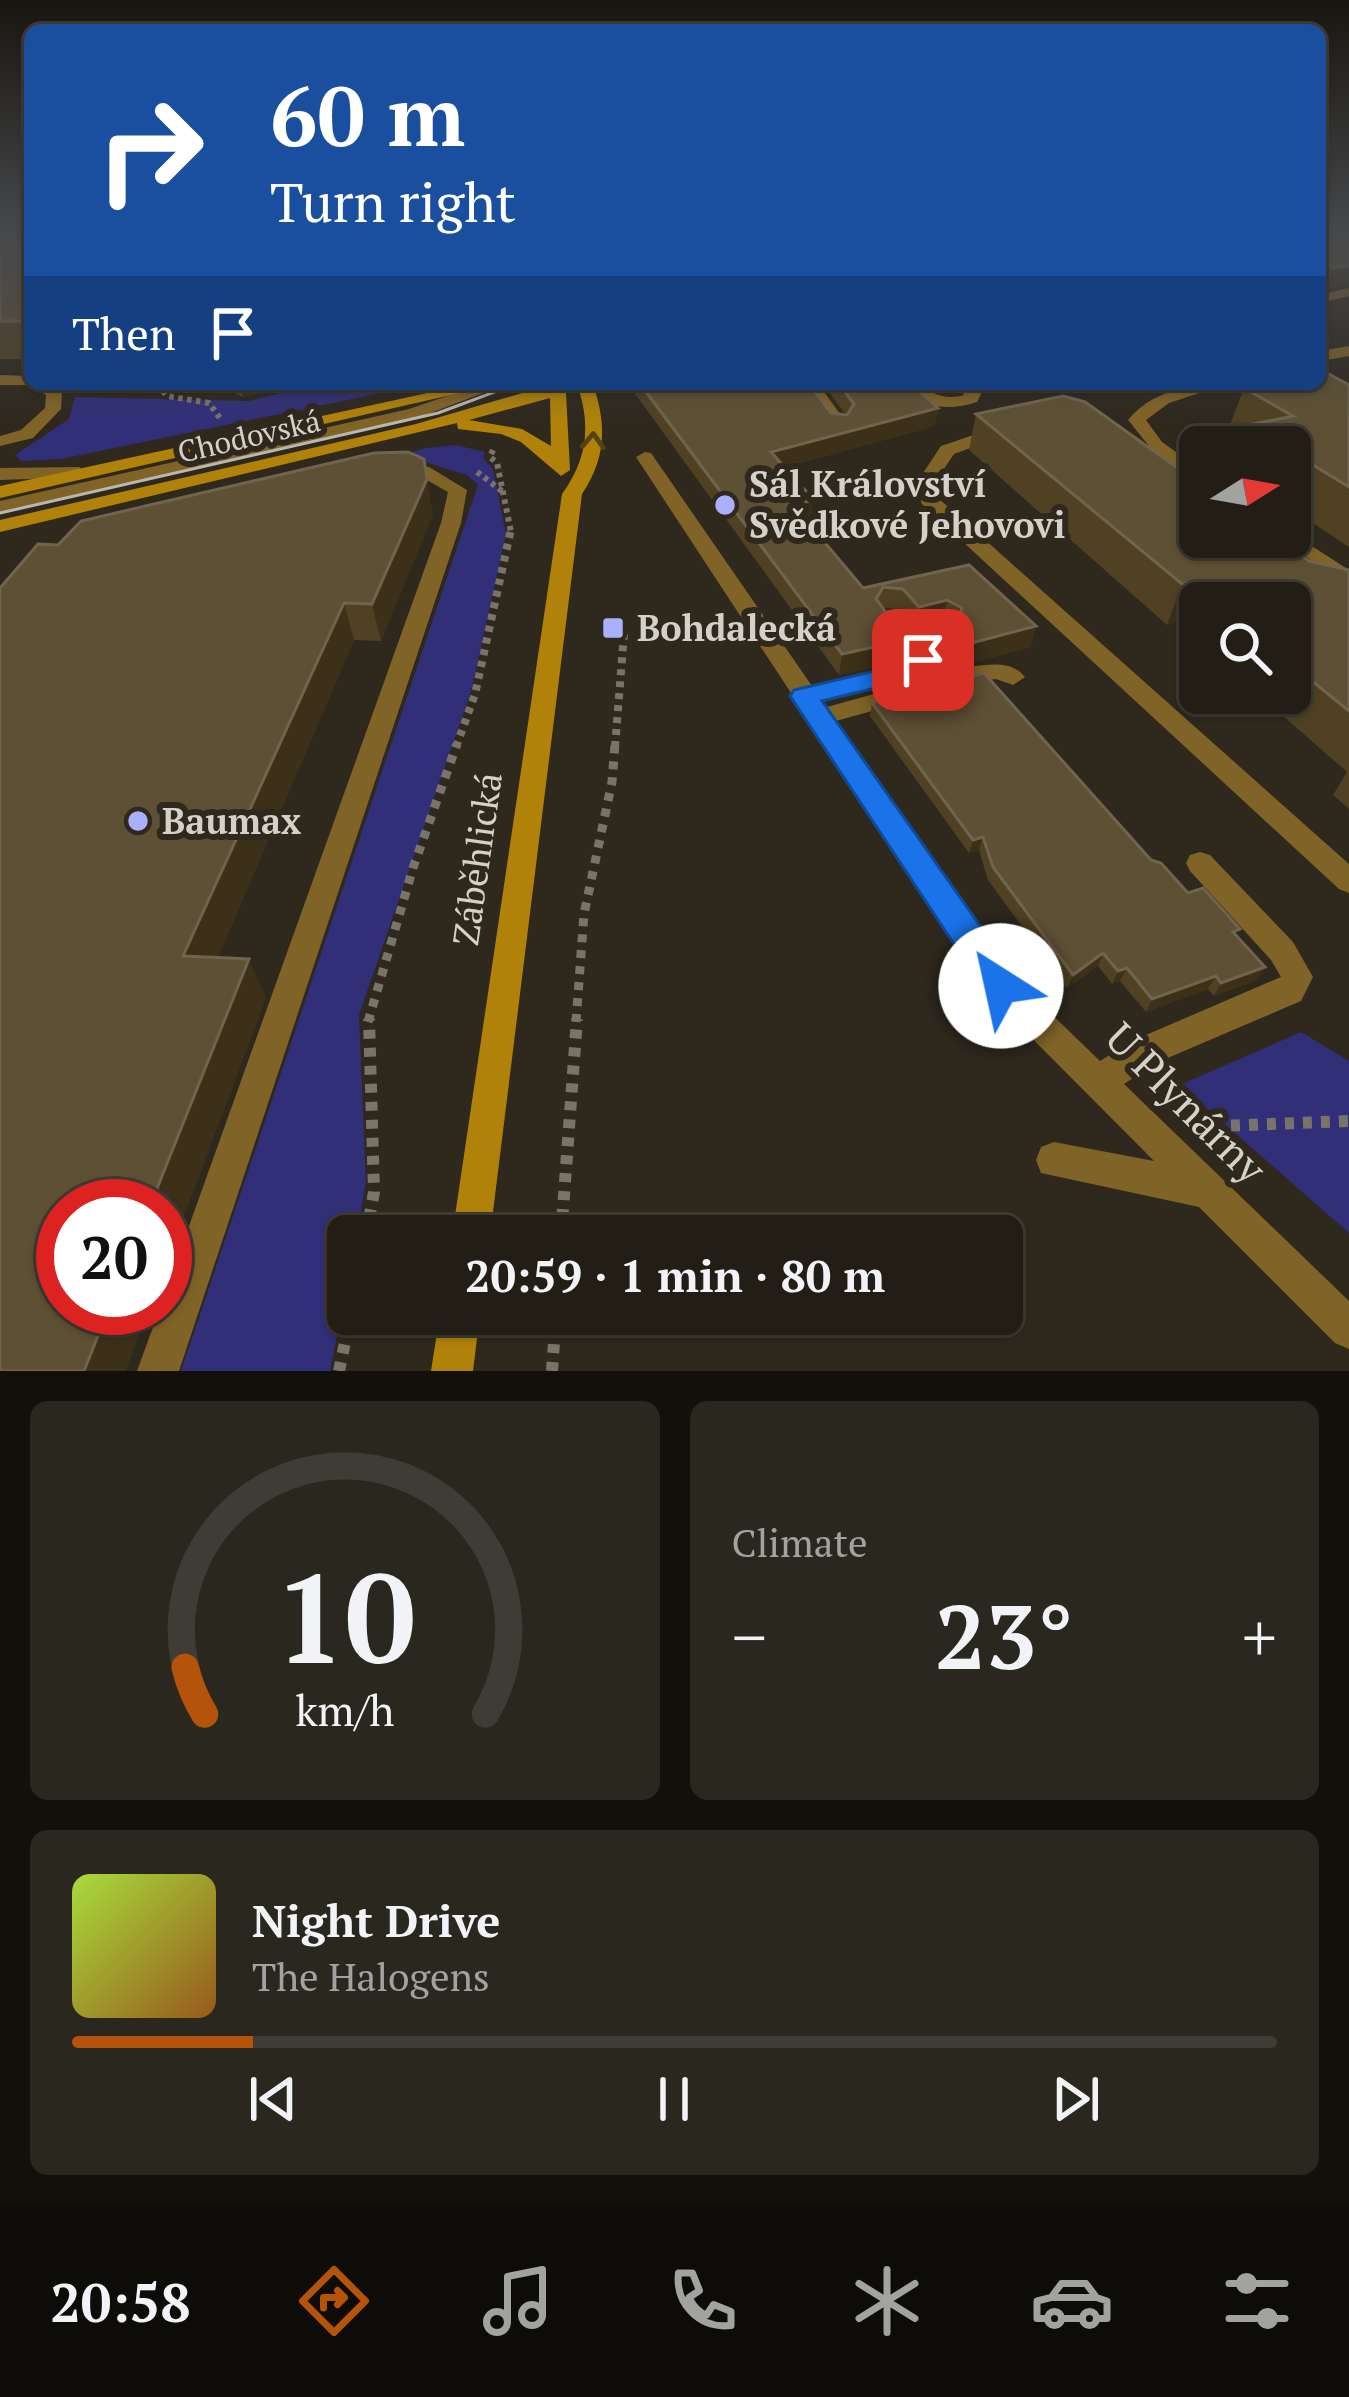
<!DOCTYPE html>
<html lang="en">
<head>
<meta charset="utf-8">
<style>
	:root { --surface:#221e16; --page:#2a271f; --text:#f1f3f6; --muted:#a2a2a1; --line:#3f3c35; --accent:#b45309 }
	body { margin:0; font-family:"PT Serif",serif; background:var(--page); color:var(--text); height:100vh; display:flex; flex-direction:column; font-size:45px; white-space:nowrap }
	* { box-sizing:border-box; margin:0 }
	p { font-size:39px; color:var(--muted) }
	.icon { flex:none; width:66px; height:66px; fill:none; stroke:currentColor; stroke-width:2; stroke-linecap:round; stroke-linejoin:round }
	.map { position:relative; height:1371px; overflow:hidden }
	.sheet { display:flex; flex-direction:column; gap:30px; padding:30px; background:#13100c; flex:1 }
	.sheet>* { flex:none }
	.banner { position:absolute; left:24px; top:24px; width:1302px; height:366px; border-radius:18px; box-shadow:0 3px 9px #0004,0 0 0 3px var(--line); background:#1a4fa0; color:#fff; overflow:hidden }
	.needle { width:78px; rotate:79deg }
	.buttons { position:absolute; left:1179px; top:426px; display:grid; gap:24px }
	.buttons a { display:grid; place-items:center; width:132px; height:132px; border-radius:18px; background:var(--surface); box-shadow:0 3px 9px #0004,0 0 0 3px var(--line); font-size:60px }
	.speed { position:absolute; left:36px; top:1179px; display:flex; gap:24px; font-size:60px; font-weight:700; text-align:center }
	.speed>* { display:grid; place-content:center; width:156px; height:156px; border-radius:50%; background:var(--surface); box-shadow:0 3px 9px #0004,0 0 0 3px var(--line); line-height:1 }
	.speed .limit { border:18px solid #d22; background:#fff; color:#111 }
	.pin { position:absolute; display:grid; place-items:center; width:102px; height:102px; color:#fff; margin:-51px; border-radius:24px; box-shadow:0 6px 18px #0006 }
	.me { position:absolute; width:132px; margin:-66px; rotate:325deg; stroke-linejoin:round; filter:drop-shadow(0 0 9px #0008) }
	.turn { display:flex; align-items:center; gap:42px; height:252px; padding:0 48px; font-size:54px }
	.turn .icon { width:156px; height:156px; stroke-width:2.5 }
	.turn b { display:block; font-size:84px; line-height:102px }
	.then { display:flex; align-items:center; height:114px; padding:0 48px; background:#0003; gap:24px; font-size:45px }
	.big { font-size:90px; font-weight:600; line-height:1.1 }
	.sheet .tile { flex:1; display:flex; flex-direction:column; justify-content:center; gap:18px; min-width:0; padding:0 42px; border-radius:18px; background:var(--page) }
	.sheet .dial { align-items:center; gap:0 }
	.dial svg { height:312px; overflow:visible; fill:none; stroke:var(--line); stroke-width:7; stroke-linecap:round; text-anchor:middle }
	.dial text { fill:var(--text); stroke:none }
	.song { display:flex; align-items:center; gap:36px }
	.cover { width:144px; height:144px; border-radius:18px; background:linear-gradient(135deg,hsl(80 70% 55%),hsl(30 70% 35%)) }
	.played { height:12px; border-radius:6px; background:linear-gradient(90deg,var(--accent) 15%,var(--line) 15%) }
	.keys { display:flex; justify-content:space-around; direction:ltr }
	.heat { display:flex; justify-content:space-between; align-items:center; font-size:66px; direction:ltr }
	.sheet .tiles { flex:1; display:grid; gap:30px; grid-template-columns:1fr 1fr }
	.tile:last-child { grid-column:span 2 }
	.trip { position:absolute; left:327px; top:1215px; width:696px; height:120px; border-radius:18px; background:var(--surface); box-shadow:0 3px 9px #0004,0 0 0 3px var(--line); font-weight:600; line-height:120px; text-align:center }
	.tabs { display:flex; height:192px; justify-content:space-around; align-items:center; background:#0e0c09; color:var(--muted) }
	.tabs .icon { width:84px; height:84px }
	.tabs .selected { color:var(--accent) }
	.tabs b { font-size:54px; color:var(--text) }
	.map>svg:first-child { display:block }
	.green { fill:#312f78 }
	.lines { fill:none; stroke-linecap:round; stroke-linejoin:round }
	.path-far3 { stroke:#78746a; stroke-width:6; stroke-dasharray:4.5 4.5; stroke-linecap:butt }
	.path-far2 { stroke:#78746a; stroke-width:8; stroke-dasharray:6 6; stroke-linecap:butt }
	.path-far1 { stroke:#78746a; stroke-width:9; stroke-dasharray:8 8; stroke-linecap:butt }
	.path { stroke:#78746a; stroke-width:12; stroke-dasharray:9 9; stroke-linecap:butt }
	.lane { fill:#806327; fill-rule:evenodd }
	.secondary { fill:#b18209; fill-rule:evenodd }
	.tram { stroke:#bab7ae; stroke-width:3 }
	.wall { fill:#504123 }
	.shaded-wall { fill:#3c3019 }
	.building { fill:#5e5034; stroke:#71644c; stroke-width:3 }
	.oneway { stroke:#554317 }
	.route { fill:#1a73e8; stroke:#114b97; stroke-width:3 }
	.poi-dot { fill:#a9b0fc; stroke:#2e281d; stroke-width:4.5 }
	.labels { text-anchor:middle; stroke-width:12; stroke-linejoin:round; paint-order:stroke }
	.far-street-label { font-size:30px; fill:#d4d1c9; stroke:#2e281d }
	.poi-label { font-size:36px; font-weight:bold; fill:#d4d1c9; stroke:#2e281d; text-anchor:start }
	.street-label { font-size:36px; fill:#d4d1c9; stroke:#2e281d }
	.near-street-label { font-size:42px; fill:#d4d1c9; stroke:#2e281d }
</style>
</head>
<body>
<div class="map">
<svg width="1349" height="1371" viewBox="0 0 1349 1371">
	<rect width="100%" height="100%" fill="#2e281d"/>
	<!-- green -->
	<path class="green" d="M316 384H425L61 459 21 461 15 455 69 419 75 397 249 401Z
		M456 445 485 452 483 458 493 469 506 534 471 691 359 1015 366 1181 357 1236H348V1282L330 1371H181L478 485 467 475 419 460 219 497 427 448Z
		M1301 1032 1349 1061V1233L1180 1085Z"/>
	<g class="lines">
		<!-- path-far3 -->
		<path class="path-far3" d="M157 384 167 396 209 403 222 421
			M493 450 490 457 497 463 511 532
			M477 472 503 492"/>
		<!-- path-far2 -->
		<path class="path-far2" d="M456 747 475 694 511 529
			M615 747 624 634"/>
		<!-- path-far1 -->
		<path class="path-far1" d="M368 1022 413 868 457 744
			M576 1022 584 914 612 782 615 744"/>
		<!-- path -->
		<path class="path" d="M1195 1127 1349 1121
			M366 1236 374 1192 369 1019
			M561 1236 577 1019
			M339 1371 351 1314
			M552 1371 556 1314"/>
		<!-- lane -->
		<path class="lane" d="M0 230H13L0 239Z
			M1320 230 1346 243 1348 246 1320 256V248L1331 245 1320 239Z
			M1349 288V296L1320 303V295Z
			M1349 346V356L1320 361V351Z
			M0 375 30 376V384H51L62 393 61 409 33 438 0 446V436L21 430 45 408 46 395 32 385H0Z
			M483 384H507L420 417 0 513V501L409 409Z
			M800 384 819 385 848 425 845 429H833Z
			M901 384C926 384 938 403 964 395L959 384H976L982 392 977 402C946 412 924 408 901 384Z
			M1198 384H1227L1169 403 1146 420 1162 442 1200 469V483L1157 456 1128 420C1147 397 1170 391 1198 384Z
			M1000 426 1009 431 1006 435 954 454 933 485 938 498 1349 864V893L1339 889 922 504 915 485 941 446Z
			M645 452 651 453 812 686 910 664 877 617 888 610 896 612 935 660 927 674 822 700 827 707 975 666C993 664 1012 661 1025 677L1013 685 996 679 976 682 836 721 1012 976 1100 1061 1132 1041 1281 977 1271 960 1190 871 1186 863 1190 855 1200 852 1210 855 1293 942 1313 977 1301 1001 1156 1063 1124 1084 1349 1301V1349L1335 1343 1199 1207 1041 1173 1036 1160 1041 1147 1054 1142 1154 1161 990 996 636 457Z
			M79 467 88 473 86 477 0 480V468Z
			M429 467 467 490 461 523 179 1371H137L160 1308H165V1293L441 523 448 492 425 479H394L385 473 394 467Z
			M1290 532 1349 570V586L1277 537H1290Z"/>
		<!-- secondary -->
		<path class="secondary" d="M469 384H499L0 498V486Z
			M553 384H593C607 425 606 458 582 494L490 1236H452L562 494C586 461 591 429 579 390L566 393 570 470 561 476 521 442 501 434 458 429 457 423 0 532V520L416 424ZM550 398 551 446 522 429 469 420Z
			M440 1314H480L473 1371H431Z"/>
		<!-- tram -->
		<path class="tram" d="M0 513 438 413 516 384"/>
	</g>
	<!-- wall -->
	<path class="wall" d="M30 230V359H0V242Z
		M1349 237V285L1326 289 1320 287V243Z
		M167 384H303L243 397 227 390 168 389Z
		M628 384H809L831 413 846 415 826 388 827 384H911L935 426 785 467 811 518 807 520 863 588 969 565 1031 647 933 673 937 655 931 647 935 626 947 623 943 621 915 628 899 609 883 608 902 661 839 675Z
		M1349 385V547L1290 508V447H1240L1243 440 1228 430 1244 388Z
		M976 414 1309 561 1349 570V809L1333 795 1347 772 1257 693H1290V603H1200V644L1176 622 1167 625 969 450Z
		M433 514 381 641 354 640 218 957 266 997 165 1266V1206L58 545Z
		M872 703 1151 860 1237 936 1265 967 1257 980 1214 996 1208 989 1146 1012 1120 981 1112 984 1098 966 1067 988 988 880 979 850 969 853 870 716Z"/>
	<!-- shaded-wall -->
	<path class="shaded-wall" d="M1349 266V285L1326 289 1334 268Z
		M239 384H303L243 397Z
		M938 408 935 426 770 471 771 452Z
		M427 479 433 514 381 641 372 604Z
		M813 499 811 518 794 527 795 507Z
		M1191 582 1176 622 1167 625 1182 584Z
		M947 600 943 621 915 628 919 607Z
		M344 603 354 640 202 994 183 956Z
		M1036 626 1031 647 933 673 937 652Z
		M906 640 902 661 839 675 842 654Z
		M983 837 979 850 969 853 973 840Z
		M1103 953 1098 966 1067 988 1073 975Z
		M249 959 266 997 165 1266V1206H150Z
		M1265 967 1257 980 1214 996 1221 983Z
		M1127 968 1120 981 1112 984 1118 971Z
		M1216 976 1208 989 1146 1012 1152 999Z
		M109 1308H149L126 1371H84Z"/>
	<!-- building -->
	<path class="building" d="M18 230H30V321H0V242Z
		M1349 237V266L1334 268 1320 263V243Z
		M1325 372 1349 385V487L1290 451V447H1284L1249 425 1293 416 1244 388 1264 384H1320V373Z
		M640 384H809L831 413 847 415 854 404 839 384H911L938 408 771 452 813 499 795 507 863 588 969 565 1036 626 937 652 943 636 935 626 958 621 962 608 947 600 919 607 903 589 883 587 876 599 906 640 842 654Z
		M1063 396 1085 402 1200 484V537H1275L1309 561 1349 570V711L1290 663V603H1217L1191 582 1182 584 976 414Z
		M408 452 424 459 427 479 372 604 344 603 183 956 249 959 150 1206H63V1308H109L84 1371H0V588L38 544 58 545 81 521 374 453Z
		M984 673 1151 860 1161 863 1188 893 1203 888 1240 929 1233 932 1265 967 1221 983 1216 976 1152 999 1127 968 1118 971 1103 953 1073 975 993 867 983 837 973 840 872 703Z"/>
	<!-- one-way arrows -->
	<defs><path id="oneway-chevron" d="M-2-3.5L2.5 0L-2 3.5" fill="none" stroke-width="1.6" stroke-linecap="round" stroke-linejoin="round" transform="scale(3)"/></defs>
	<use class="oneway" href="#oneway-chevron" transform="translate(593 441) rotate(-87)"/>
	<!-- sky -->
	<linearGradient id="sky" x2="0" y2="1"><stop stop-color="#191610"/><stop offset="0.55" stop-color="#46484c"/><stop offset="1" stop-color="#46484c" stop-opacity="0"/></linearGradient>
	<rect width="1349" height="422" fill="url(#sky)"/>
	<!-- route -->
	<path class="route" d="M923 652 936 660 929 675 822 701 1014 974 1019 986 1014 997 1001 1001 989 997 790 696 794 690 909 663 914 654Z"/>
	<!-- markers -->
	<g class="poi-dot">
		<circle cx="725" cy="505" r="12"/>
		<rect x="601" y="616" width="24" height="24" rx="6"/>
		<circle cx="138" cy="821" r="12"/>
	</g>
	<g class="labels">
		<!-- far-street labels -->
		<g class="far-street-label">
			<text transform="translate(249 437) rotate(-13)" y="10">Chodovská</text>
		</g>
		<!-- poi labels -->
		<g class="poi-label">
			<text x="749" y="497">Sál Království<tspan x="749" dy="41">Svědkové Jehovovi</tspan></text>
			<text x="637" y="641">Bohdalecká</text>
			<text x="162" y="834">Baumax</text>
		</g>
		<!-- street labels -->
		<g class="street-label">
			<text transform="translate(477 859) rotate(-82)" y="13">Záběhlická</text>
		</g>
		<!-- near-street labels -->
		<g class="near-street-label">
			<text transform="translate(1186 1103) rotate(45)" y="15">U Plynárny</text>
		</g>
	</g>
</svg>
<div class="buttons">
<a><svg class="needle" viewBox="-14 -14 28 28"><path d="M0-13l5 13h-10z" fill="#e53935"/><path d="M0 13l5-13h-10z" fill="#a2a2a1"/></svg></a>
<a><svg class="icon" aria-label="search" viewBox="0 0 24 24"><circle cx="10" cy="10" r="6"/><path d="M15 15l6 6"/></svg></a>
</div>
<div class="speed"><div class="limit">20</div></div>
<div class="pin" style="left:923px;top:660px;background:#d93025"><svg class="icon" aria-label="arrive" viewBox="0 0 24 24"><path d="M6 21V4h12l-3 4 3 4H6"/></svg></div>
<svg class="me" style="left:1001px;top:986px" viewBox="-20 -20 40 40"><circle r="19" fill="#fff"/><path d="M0-13L10 11 0 6-10 11z" fill="#1a73e8"/></svg>
<div class="trip">20:59 · 1 min · 80 m</div>
<div class="banner">
<div class="turn"><svg class="icon" aria-label="right" viewBox="0 0 24 24"><path d="M7 20v-9h11M14 6l5 5-5 5"/></svg><div><b>60 m</b>Turn right</div></div>
<div class="then">Then<svg class="icon" aria-label="arrive" viewBox="0 0 24 24"><path d="M6 21V4h12l-3 4 3 4H6"/></svg></div>
</div>
</div>
<section class="sheet">
<div class="tiles">
<div class="tile dial"><svg viewBox="0 0 100 80">
<path d="M14 69A42 42 0 1 1 86 69"/>
<path d="M14 69A42 42 0 0 1 9 57" stroke="#b45309"/>
<text x="50" y="56" font-size="32" font-weight="700">10</text>
<text x="50" y="72" font-size="11">km/h</text>
</svg></div>
<div class="tile"><p>Climate</p>
<div class="heat"><a>−</a><b class="big">23°</b><a>+</a></div>
</div>
<div class="tile">
<div class="song"><i class="cover"></i><div><b>Night Drive</b><p>The Halogens</p></div></div>
<div class="played"></div>
<div class="keys"><svg class="icon" aria-label="previous" viewBox="0 0 24 24"><path d="M18 5L8 12l10 7zM5 5v14"/></svg><svg class="icon" aria-label="pause" viewBox="0 0 24 24"><path d="M8 5v14M16 5v14"/></svg><svg class="icon" aria-label="next" viewBox="0 0 24 24"><path d="M6 5l10 7-10 7zM19 5v14"/></svg></div>
</div>
</div>
</section>
<nav class="tabs">
<b>20:58</b>
<svg class="icon selected" aria-label="directions" viewBox="0 0 24 24"><path d="M12 3l9 9-9 9-9-9zM9 14v-3h6M13 9l2 2-2 2"/></svg>
<svg class="icon" aria-label="music" viewBox="0 0 24 24"><path d="M9 18V5l10-2v13"/><circle cx="6" cy="18" r="3"/><circle cx="16" cy="16" r="3"/></svg>
<svg class="icon" aria-label="phone" viewBox="0 0 24 24"><path d="M5 4h4l2 5-3 2q2 4 5 5l2-3 5 2v4C11 20 4 13 5 4z"/></svg>
<svg class="icon" aria-label="climate" viewBox="0 0 24 24"><path d="M12 3v18M4 7l16 10M4 17L20 7"/></svg>
<svg class="icon" aria-label="car" viewBox="0 0 24 24"><path d="M5 17H2v-5l4-1 3-4h7l3 4 3 1v5h-3M9 17h6M6 11h13"/><circle cx="7" cy="17" r="2"/><circle cx="17" cy="17" r="2"/></svg>
<svg class="icon" aria-label="filters" viewBox="0 0 24 24"><path d="M4 7h16M4 17h16"/><circle cx="9" cy="7" r="2"/><circle cx="15" cy="17" r="2"/></svg>
</nav>
</body>
</html>
